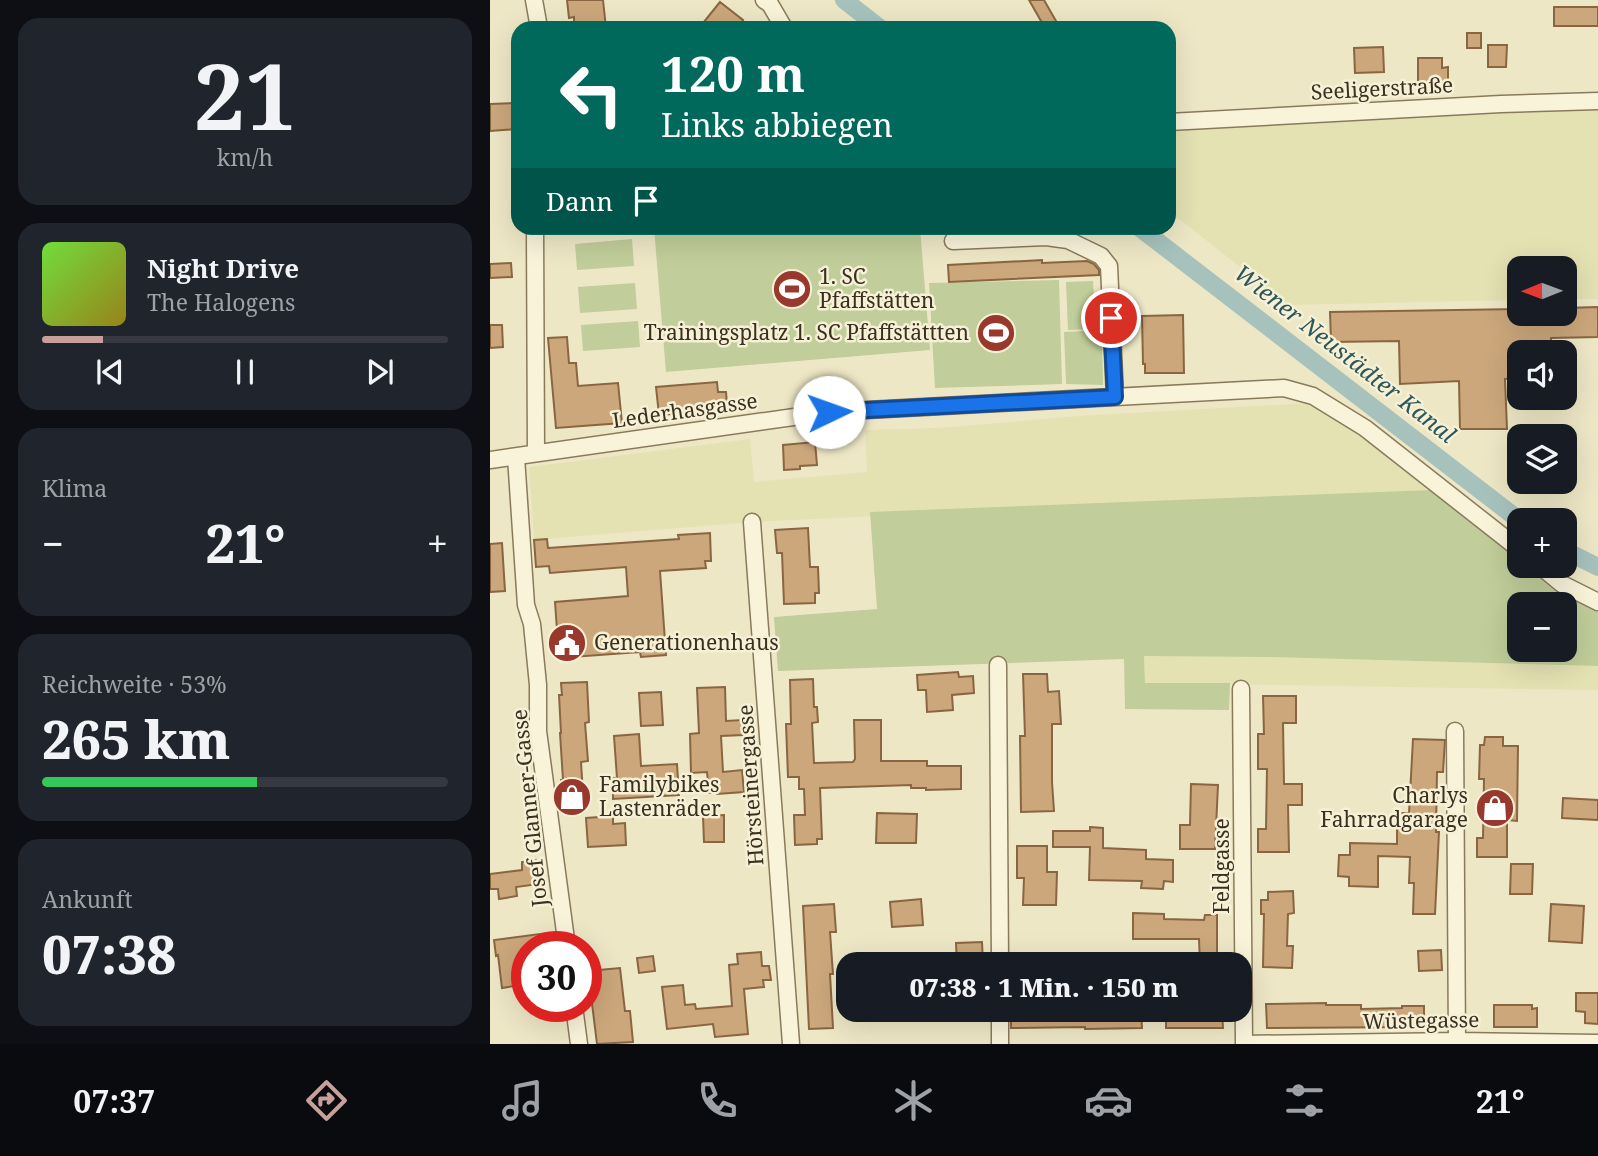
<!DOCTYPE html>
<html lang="de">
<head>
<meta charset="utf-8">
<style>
	:root { --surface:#171b24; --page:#20242c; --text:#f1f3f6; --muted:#9ea1a6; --line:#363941; --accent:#c99f9b }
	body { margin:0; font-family:"Noto Serif",serif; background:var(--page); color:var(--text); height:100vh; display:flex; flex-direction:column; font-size:26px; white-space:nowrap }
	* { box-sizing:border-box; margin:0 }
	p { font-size:23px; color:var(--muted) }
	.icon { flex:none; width:38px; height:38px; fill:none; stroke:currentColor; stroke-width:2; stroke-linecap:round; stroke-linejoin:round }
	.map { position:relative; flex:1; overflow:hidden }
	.panel { display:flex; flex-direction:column; gap:18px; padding:18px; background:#0d0f14; width:490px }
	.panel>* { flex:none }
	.banner { position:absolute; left:21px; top:21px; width:665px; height:214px; border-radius:21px; box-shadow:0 7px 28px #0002; background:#00695c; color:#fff; overflow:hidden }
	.needle { width:46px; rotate:269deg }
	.buttons { position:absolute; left:1017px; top:256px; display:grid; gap:14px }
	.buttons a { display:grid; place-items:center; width:70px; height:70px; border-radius:14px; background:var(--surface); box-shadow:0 7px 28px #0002; font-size:35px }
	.speed { position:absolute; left:21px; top:931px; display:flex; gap:14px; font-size:35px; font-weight:700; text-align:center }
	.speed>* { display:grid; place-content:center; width:91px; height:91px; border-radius:50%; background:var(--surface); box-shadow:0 7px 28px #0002; line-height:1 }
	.speed .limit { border:10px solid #d22; background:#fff; color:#111 }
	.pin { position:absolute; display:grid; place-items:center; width:60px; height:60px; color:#fff; margin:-30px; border:4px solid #fff; border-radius:50%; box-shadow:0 2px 7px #0007 }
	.me { position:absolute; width:77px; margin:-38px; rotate:87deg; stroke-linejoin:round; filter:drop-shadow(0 0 5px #0008) }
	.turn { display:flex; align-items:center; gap:24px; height:147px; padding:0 35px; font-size:32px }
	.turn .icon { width:91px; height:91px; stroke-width:2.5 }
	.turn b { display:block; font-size:49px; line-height:60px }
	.then { display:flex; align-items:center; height:66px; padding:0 35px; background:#0003; gap:14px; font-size:26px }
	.big { font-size:52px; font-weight:800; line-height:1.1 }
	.panel .tile { flex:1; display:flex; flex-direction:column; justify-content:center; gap:10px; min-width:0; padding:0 24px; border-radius:21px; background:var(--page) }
	.panel .dial { align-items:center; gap:0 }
	.dial b { font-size:91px; line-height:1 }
	.song { display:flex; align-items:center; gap:21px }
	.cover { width:84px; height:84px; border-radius:10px; background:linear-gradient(135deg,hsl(100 70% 55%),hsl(50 70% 35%)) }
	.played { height:7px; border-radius:4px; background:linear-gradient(90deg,var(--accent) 15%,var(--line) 15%) }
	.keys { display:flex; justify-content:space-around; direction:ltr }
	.heat { display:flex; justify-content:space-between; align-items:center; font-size:38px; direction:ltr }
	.charge { height:10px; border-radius:5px; background:linear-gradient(90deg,#34c759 53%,var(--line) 0) }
	.trip { position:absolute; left:346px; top:952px; width:416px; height:70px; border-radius:21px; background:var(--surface); box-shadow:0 7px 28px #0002; font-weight:800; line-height:70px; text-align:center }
	.dock { display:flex; height:112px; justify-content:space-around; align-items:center; background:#090b0e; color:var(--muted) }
	.dock .icon { width:49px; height:49px }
	.dock .active { color:var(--accent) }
	.dock b { font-size:32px; color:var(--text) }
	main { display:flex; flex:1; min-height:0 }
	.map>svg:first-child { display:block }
	.farmland { fill:#e4e2b3 }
	.green { fill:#c1cd9a; fill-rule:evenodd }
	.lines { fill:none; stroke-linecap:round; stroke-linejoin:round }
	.canal { stroke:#a7c2bd; stroke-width:18 }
	.building { fill:#cca77c; stroke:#896641; stroke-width:2 }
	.minor-casing { stroke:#8a7a5c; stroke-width:19 }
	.minor { stroke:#f9f3da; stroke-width:16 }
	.route-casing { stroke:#114b97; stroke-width:18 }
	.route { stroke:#1a73e8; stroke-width:12 }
	.labels { text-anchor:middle; stroke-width:5; stroke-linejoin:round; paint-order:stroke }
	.street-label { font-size:21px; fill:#3a301f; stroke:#f6f0d6 }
	.poi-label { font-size:21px; fill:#3a301f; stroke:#f6f0d6; text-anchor:start }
	.water-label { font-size:23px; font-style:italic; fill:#2f575a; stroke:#f6f0d6 }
</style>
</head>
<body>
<main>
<section class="panel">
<div class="tile dial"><b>21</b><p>km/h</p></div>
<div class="tile">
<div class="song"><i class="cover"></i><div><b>Night Drive</b><p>The Halogens</p></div></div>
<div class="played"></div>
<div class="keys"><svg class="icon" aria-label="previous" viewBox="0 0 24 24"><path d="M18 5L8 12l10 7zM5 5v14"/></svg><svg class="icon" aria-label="pause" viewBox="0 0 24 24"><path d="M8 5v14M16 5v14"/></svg><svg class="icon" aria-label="next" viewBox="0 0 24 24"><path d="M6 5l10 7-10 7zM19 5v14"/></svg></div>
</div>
<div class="tile"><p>Klima</p>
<div class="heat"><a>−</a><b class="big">21°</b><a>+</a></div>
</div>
<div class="tile"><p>Reichweite · 53%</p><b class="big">265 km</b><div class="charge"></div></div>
<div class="tile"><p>Ankunft</p><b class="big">07:38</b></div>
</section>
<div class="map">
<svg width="1108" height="1044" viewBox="0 0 1108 1044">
	<rect width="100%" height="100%" fill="#eee7c6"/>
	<!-- farmland -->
	<path class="farmland" d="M1085 107 1108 108V299H1075L1074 268H1029V300L798 305 679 211V130Z
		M819 403 876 438 941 490 262 522 44 540 39 467 260 439 264 482 377 472 375 430 447 428 589 416Z
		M654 655 777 657 1108 666V690L655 683Z"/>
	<!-- green -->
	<path class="green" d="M83 228H140V230L84 235Z
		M164 228H430L440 350 176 372Z
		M142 239 144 266 87 270 85 244Z
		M569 280 572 384 445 388 439 283Z
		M603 281 606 329 578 330 576 282Z
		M145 283 147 309 90 313 88 287Z
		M148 321 150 347 93 351 91 325Z
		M612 330 613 385 576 384 574 332Z
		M941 490 1029 557V565H1040L1087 601 1108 608V666L777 657 654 656 655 683H740L739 710 635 709 634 659 288 671 284 617 387 609 380 512ZM1029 604H1074V649H1029Z"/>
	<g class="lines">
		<!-- canal -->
		<path class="canal" d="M354 0 390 28
			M650 228 1029 520
			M1074 550 1108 567"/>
	</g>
	<!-- building -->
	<path class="building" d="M77 0H113L116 28H84V17L79 18Z
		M539 0H554L570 28H555Z
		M230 2 253 20 247 28H209Z
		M1064 7H1108V26H1064Z
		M977 33H991V48H977Z
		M998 45H1017L1016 67H998Z
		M893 47 894 72 865 73 864 48Z
		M928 58H952V68L958 67V82L928 83Z
		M25 103 27 129 0 131V104Z
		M552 260V263L597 261 604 264 609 270V275L459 282 458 265Z
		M21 263 22 277 0 278V264Z
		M1108 307V337L1061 338V352H1029V378L1015 379 1017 429H970L969 381 910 384 909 341 841 342 840 312 1029 309V313H1074V308Z
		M693 315 694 373H655V364H653L652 316Z
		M0 325H12L13 347 0 348Z
		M77 337 79 363H86L88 386 128 383 132 423 66 428 58 338Z
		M227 382 228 392H236L237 404H229V411L169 415 166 387Z
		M325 442 327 465 310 466V469L294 470 293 445Z
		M318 528 320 567H328L329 593H325V603L294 604 292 553H287L285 530Z
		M220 533 221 561H215L216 568 170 571 176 655 151 657 150 652 69 658 65 602 138 596 136 567 60 573 59 566 46 567 44 540 57 539 58 548 189 539 188 535Z
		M12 543 15 591 0 592V544Z
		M468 672 469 677 483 676 484 693 462 695 463 710 437 712 436 690H428L427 675Z
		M533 674H557L558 692 569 691 571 724H562V782L564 811 531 812 530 736H535Z
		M323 679 324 707H327L328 722 322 723 324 763 363 762 365 759 364 720H391V761H437V766H471V789L436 790V788H421V785L330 788 332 839H327V844L305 845 304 815H315L314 789H309V777H298L296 724H301L300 680Z
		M97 682 99 722 95 723 98 761 91 762 94 810 72 811 71 780H73L70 733H71L69 695H72L71 683Z
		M235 687 236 721 252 720 253 735 231 736 233 772 252 770 254 792 227 794V792L219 793 217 772 201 773 200 734 209 733 207 688Z
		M171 692 173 725 151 726 149 693Z
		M773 696H806V723H793L794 784H812V805H798L799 852H768V829H776L777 769H768V734H774Z
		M149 734 151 766 187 764 189 795 123 799V778H127L124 736Z
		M995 737H1013V746H1028L1027 821 1017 820V857H987V838H993L994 779H989L990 745H994Z
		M923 739 955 740 953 772H947L946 832H949L945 914H923L924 883H919L920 857 888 856V887L859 886V877L848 876 849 855H860V843L907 844V813H919Z
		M701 784 728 785 725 849H690V825H700Z
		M1073 798 1108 800V820L1072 818Z
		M387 813 427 814 426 843H386Z
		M234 815V842H214L213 816Z
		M123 816V824L135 823 136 845 98 847 96 818Z
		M600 827 613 828V848L656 850V859L683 860V882L674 881 673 889 651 888 652 881 599 880 600 847H563V831H600Z
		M527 846H557V872H567L566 905H533L534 878H527Z
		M46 860 49 884 26 887 27 896 9 899 8 889H0V874L32 870V862Z
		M1021 864H1043L1042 894H1020Z
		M803 891 804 913 798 914 797 946H803L802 968 773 967 774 914H771V900H778V892Z
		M431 899 433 925 402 927 400 902Z
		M344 904 346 932H340L343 974H340L343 1028 319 1029 313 906Z
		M1061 904 1094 906 1092 943 1059 941Z
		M643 913 674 914V919L714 920 715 915H727V964H710L709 939H643Z
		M57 933 59 947H37V984L12 988 8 955 6 956 4 940Z
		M492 942 493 964H467L466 943Z
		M951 950 952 970 929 971 928 951Z
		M271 952 272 966H279L281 980H273L274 987 254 989 258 1034 225 1037 223 1024 177 1029 172 987 193 985 195 1005 205 1004 206 1009 242 1006 239 965 248 964 247 954Z
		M163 956 165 971 149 973 147 958Z
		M130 968 135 1011H140L143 1042 107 1044 98 971Z
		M1086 993H1108V1024L1095 1023V1012L1086 1011Z
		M836 1003V1005H871V1009L912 1008V1006H934V1027L777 1028 776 1004Z
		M1004 1005H1042V1009L1047 1008V1027H1004Z
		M521 1010H651L652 1028 595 1029V1027L521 1028Z
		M676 1010H732L733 1028H676Z"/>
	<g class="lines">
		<!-- minor casing -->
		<g class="minor-casing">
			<path id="minor" d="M44 0 49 28
				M274 0 280 4 294 28
				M679 122 1011 104 1108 101
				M45 228 46 453
				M463 241 556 237 578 240 611 256 619 266 625 397
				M26 457 36 605 42 624 48 685V731L77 947
				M0 460 339 412 794 388 823 396 875 428 1029 549
				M262 522 301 1044
				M1049 565 1072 584 1108 602
				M508 665 510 964
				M751 689 754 1044
				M965 731 967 1044
				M84 1006 89 1044
				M510 1010V1044
				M754 1044 967 1041 1108 1043"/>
		</g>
		<!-- minor -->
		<use href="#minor" class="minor"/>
	</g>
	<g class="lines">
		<!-- route casing -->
		<g class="route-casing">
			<path id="route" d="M339 412 625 397 621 318"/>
		</g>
		<!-- route -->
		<use href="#route" class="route"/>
	</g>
	<!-- icons -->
	<defs>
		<g id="stadium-disc" transform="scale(2.0125)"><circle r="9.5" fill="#99382c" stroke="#f6f0d6"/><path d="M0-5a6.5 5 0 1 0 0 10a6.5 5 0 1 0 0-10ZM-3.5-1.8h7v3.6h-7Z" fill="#fff"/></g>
		<g id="civic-disc" transform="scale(2.0125)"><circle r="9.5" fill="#99382c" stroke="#f6f0d6"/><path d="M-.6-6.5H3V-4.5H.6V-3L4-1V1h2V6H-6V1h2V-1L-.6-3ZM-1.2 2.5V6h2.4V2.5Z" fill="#fff"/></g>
		<g id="shop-disc" transform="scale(2.0125)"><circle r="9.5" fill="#99382c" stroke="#f6f0d6"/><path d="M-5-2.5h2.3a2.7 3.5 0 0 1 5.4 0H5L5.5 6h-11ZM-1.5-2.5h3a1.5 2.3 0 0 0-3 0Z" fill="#fff"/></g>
	</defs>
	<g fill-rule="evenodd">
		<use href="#stadium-disc" x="302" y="289"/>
		<use href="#stadium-disc" x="506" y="333"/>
		<use href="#civic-disc" x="77" y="643"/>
		<use href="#shop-disc" x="82" y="797"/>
		<use href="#shop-disc" x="1005" y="808"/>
	</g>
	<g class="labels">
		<!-- street labels -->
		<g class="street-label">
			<text transform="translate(892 89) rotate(-3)" y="7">Seeligerstraße</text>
			<text transform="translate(195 411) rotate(-8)" y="7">Lederhasgasse</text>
			<text transform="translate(261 785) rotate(-94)" y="7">Hörsteinergasse</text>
			<text transform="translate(40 808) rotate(-96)" y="7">Josef Glanner-Gasse</text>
			<text transform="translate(732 866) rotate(-90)" y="7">Feldgasse</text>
			<text transform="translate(931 1021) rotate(-1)" y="7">Wüstegasse</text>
		</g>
		<!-- poi labels -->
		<g class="poi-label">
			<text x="329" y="284">1. SC<tspan x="329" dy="24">Pfaffstätten</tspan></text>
			<text x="479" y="340" text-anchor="end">Trainingsplatz 1. SC Pfaffstättten</text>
			<text x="104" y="650">Generationenhaus</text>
			<text x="109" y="792">Familybikes<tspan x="109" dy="24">Lastenräder</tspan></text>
			<text x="978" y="803" text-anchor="end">Charlys<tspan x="978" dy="24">Fahrradgarage</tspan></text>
		</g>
		<!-- water labels -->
		<g class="water-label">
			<text transform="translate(855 354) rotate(38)" y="8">Wiener Neustädter Kanal</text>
		</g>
	</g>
</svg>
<div class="buttons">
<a><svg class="needle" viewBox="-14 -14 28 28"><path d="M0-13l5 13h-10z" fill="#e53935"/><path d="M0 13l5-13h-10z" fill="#9ea1a6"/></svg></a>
<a><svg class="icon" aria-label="sound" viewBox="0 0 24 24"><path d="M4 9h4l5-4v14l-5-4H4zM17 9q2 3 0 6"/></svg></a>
<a><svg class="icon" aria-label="layers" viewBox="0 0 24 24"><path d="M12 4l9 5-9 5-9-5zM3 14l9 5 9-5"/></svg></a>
<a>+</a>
<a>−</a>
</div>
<div class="speed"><div class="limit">30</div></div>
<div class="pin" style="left:621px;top:318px;background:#d93025"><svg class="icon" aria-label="arrive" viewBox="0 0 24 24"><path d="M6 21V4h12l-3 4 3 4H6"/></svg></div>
<svg class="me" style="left:339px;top:412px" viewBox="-20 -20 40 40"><circle r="19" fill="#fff"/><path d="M0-13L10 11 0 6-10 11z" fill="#1a73e8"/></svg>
<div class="trip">07:38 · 1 Min. · 150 m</div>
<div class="banner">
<div class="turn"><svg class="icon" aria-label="left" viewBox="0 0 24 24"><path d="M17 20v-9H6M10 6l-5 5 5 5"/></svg><div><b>120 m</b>Links abbiegen</div></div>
<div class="then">Dann<svg class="icon" aria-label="arrive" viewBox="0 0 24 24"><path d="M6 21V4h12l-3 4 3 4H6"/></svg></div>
</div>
</div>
</main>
<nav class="dock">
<b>07:37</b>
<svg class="icon active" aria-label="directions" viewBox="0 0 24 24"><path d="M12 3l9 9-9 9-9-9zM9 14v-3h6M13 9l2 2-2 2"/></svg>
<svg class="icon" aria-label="music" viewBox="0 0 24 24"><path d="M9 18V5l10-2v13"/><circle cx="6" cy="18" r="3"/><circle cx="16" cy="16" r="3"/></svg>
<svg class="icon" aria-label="phone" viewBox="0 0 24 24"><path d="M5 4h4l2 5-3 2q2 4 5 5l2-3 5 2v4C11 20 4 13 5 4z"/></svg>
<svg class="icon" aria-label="climate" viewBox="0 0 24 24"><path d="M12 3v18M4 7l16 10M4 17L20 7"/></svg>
<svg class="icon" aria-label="car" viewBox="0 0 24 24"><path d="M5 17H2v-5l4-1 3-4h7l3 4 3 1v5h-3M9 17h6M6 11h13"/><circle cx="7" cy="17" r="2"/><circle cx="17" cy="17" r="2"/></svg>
<svg class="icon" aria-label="filters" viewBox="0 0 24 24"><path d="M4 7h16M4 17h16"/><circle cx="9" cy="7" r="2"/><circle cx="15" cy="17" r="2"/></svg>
<b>21°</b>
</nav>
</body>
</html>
